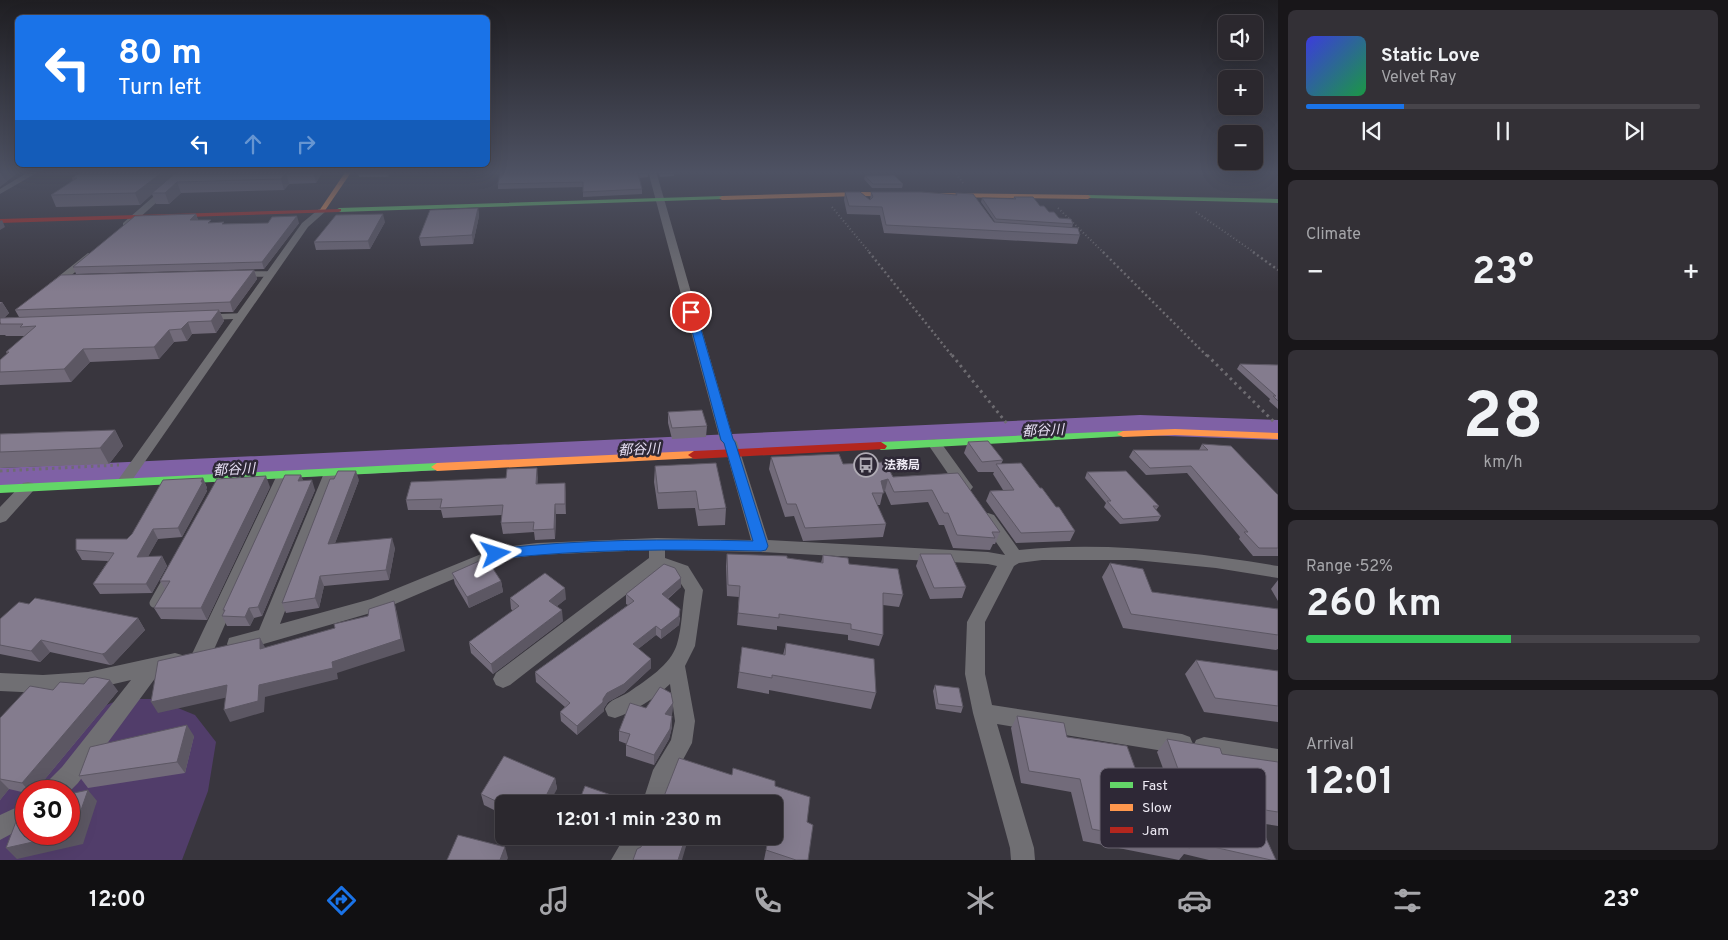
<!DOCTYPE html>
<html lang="en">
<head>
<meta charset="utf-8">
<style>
	:root { --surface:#2b282e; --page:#333036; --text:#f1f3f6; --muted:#a6a6aa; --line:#47444a; --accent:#1a73e8 }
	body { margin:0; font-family:Overpass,"Noto Sans JP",sans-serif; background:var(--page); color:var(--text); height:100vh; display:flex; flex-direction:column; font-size:19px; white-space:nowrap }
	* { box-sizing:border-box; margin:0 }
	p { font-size:16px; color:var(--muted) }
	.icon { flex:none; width:28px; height:28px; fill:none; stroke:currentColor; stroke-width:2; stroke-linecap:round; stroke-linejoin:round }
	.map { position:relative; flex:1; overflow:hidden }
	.panel { display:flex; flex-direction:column; gap:10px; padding:10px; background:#181619; width:450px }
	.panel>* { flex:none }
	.guide { position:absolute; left:15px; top:15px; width:475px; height:152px; border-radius:8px; box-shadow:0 5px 20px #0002,0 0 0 1px var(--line); background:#1a73e8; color:#fff; overflow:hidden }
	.tools { position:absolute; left:1218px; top:15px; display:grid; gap:10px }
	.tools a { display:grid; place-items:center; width:45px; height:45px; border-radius:8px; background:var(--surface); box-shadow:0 5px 20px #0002,0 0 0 1px var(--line); font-size:25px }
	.speed { position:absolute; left:15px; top:780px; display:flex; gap:10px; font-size:25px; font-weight:700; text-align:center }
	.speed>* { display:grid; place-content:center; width:65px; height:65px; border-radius:50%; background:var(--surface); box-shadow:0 5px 20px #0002,0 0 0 1px var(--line); line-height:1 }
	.speed .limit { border:8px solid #d22; background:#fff; color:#111 }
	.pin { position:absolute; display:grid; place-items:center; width:42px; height:42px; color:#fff; margin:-21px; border:2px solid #fff; border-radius:50%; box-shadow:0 1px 5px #0007 }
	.me { position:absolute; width:55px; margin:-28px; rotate:84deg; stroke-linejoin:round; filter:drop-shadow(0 0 4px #0008) }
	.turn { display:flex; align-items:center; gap:18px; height:105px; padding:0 20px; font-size:22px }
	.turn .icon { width:65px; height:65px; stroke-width:2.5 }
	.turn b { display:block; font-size:35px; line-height:42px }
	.lanes { display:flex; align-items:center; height:48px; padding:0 20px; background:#0003; justify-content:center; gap:25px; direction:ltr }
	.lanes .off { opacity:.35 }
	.big { font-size:38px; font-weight:700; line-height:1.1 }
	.panel .tile { flex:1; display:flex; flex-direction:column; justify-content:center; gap:8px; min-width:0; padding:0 18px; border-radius:8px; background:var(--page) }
	.panel .dial { align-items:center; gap:0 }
	.dial b { font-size:65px; line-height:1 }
	.song { display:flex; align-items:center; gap:15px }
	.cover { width:60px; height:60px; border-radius:8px; background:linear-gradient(135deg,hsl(240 70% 55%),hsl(140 70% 35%)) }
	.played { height:5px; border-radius:2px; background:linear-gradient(90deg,var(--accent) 25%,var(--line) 25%) }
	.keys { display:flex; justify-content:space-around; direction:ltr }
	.heat { display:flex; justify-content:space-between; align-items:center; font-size:28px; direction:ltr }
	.charge { height:8px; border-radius:4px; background:linear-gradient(90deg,#34c759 52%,var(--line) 0) }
	.trip { position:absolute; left:495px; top:795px; width:288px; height:50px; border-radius:8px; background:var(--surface); box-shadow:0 5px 20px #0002,0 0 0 1px var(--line); font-weight:700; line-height:50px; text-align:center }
	.tab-bar { display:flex; height:80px; justify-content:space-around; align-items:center; background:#111012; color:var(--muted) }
	.tab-bar .icon { width:35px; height:35px }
	.tab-bar .current { color:var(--accent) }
	.tab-bar b { font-size:22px; color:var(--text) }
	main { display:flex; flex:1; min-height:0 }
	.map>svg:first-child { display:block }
	.green { fill:#513d6a; fill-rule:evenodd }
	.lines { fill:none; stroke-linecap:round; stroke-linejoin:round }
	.river { fill:#7f61a5; fill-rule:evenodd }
	.path-far2 { stroke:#6e6c71; stroke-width:2; stroke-dasharray:1 2.5; stroke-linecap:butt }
	.path-far1 { stroke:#6e6c71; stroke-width:2.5; stroke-dasharray:2 3; stroke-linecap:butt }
	.path { stroke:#6e6c71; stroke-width:3; stroke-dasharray:2.5 4; stroke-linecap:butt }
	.lane-far1 { stroke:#706f73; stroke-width:5.5 }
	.lane { stroke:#706f73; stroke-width:9 }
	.street { fill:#706f73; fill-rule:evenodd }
	.fast { fill:#63d668; fill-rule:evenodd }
	.slow { fill:#ff974d; fill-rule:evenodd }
	.jam { fill:#b3261e; fill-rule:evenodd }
	.wall { fill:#726b7a }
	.shaded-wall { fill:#5c5763 }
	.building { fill:#847c8e; stroke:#5c5763 }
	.route { fill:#1a73e8; stroke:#114b97 }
	.labels { text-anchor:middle; stroke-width:5; stroke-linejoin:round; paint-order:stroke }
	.poi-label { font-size:12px; font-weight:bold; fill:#eeeaf4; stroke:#2e2836; text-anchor:start }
	.water-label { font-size:14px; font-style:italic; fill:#e5ddf2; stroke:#2e2836 }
	.key { fill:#2e2836; stroke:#68626f; stroke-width:1 }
	.key-label { font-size:14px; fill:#eeeaf4 }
</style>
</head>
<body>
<main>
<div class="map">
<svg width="1278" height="860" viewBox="0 0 1278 860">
	<rect width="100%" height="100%" fill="#39363e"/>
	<!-- green -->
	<path class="green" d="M122 699H156L195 715 216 742 208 791 182 860H0V745ZM26 791H69V834H26Z"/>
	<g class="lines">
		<!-- river -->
		<path class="river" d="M1140 415 1278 420V440L1140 435 0 492V468Z"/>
		<!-- path-far2 -->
		<path class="path-far2" d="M954 171 963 183
			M832 207 870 253
			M1058 208 1104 253
			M1196 212 1255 253"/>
		<!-- path-far1 -->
		<path class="path-far1" d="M869 252 953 357
			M1103 252 1208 357
			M1253 252 1278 270"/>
		<!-- path -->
		<path class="path" d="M952 355 1008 425
			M1207 355 1274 422
			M0 471 119 465"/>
		<!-- lane-far1 -->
		<path class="lane-far1" d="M248 274H270
			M213 317 240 316"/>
		<!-- lane -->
		<path class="lane" d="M154 603 167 580"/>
		<!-- street -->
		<path class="street" d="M30 171H40L0 194V189Z
			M183 171H192L129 227H123V223Z
			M648 171H656L733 438 737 442 768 540 988 552 1005 555 980 519 982 515 988 513 994 515 1019 550C1106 541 1193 552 1278 566V578L1216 568 1135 560H1042L1019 563 1014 566 985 622V674L992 705 1182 734 1190 737 1193 744 1190 751 1182 754 997 724 1034 848 1035 860H1011L1010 848 973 713 965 674 967 622 997 566 988 564 761 552 665 550V558L688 566 703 590 695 646 685 666 695 721 692 743 671 782 664 804H642L653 770 671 740 675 721 670 684C654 699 635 711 615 718L608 716 605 709C609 699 620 698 629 692 646 680 671 665 677 644 682 627 682 608 685 590L676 576 659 569 510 685 503 688 496 685 493 679 496 673 649 558V550L537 555 498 560 381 610 236 652 229 650 227 644 229 638 259 630 324 473 326 470H336L338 473 280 624 371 599 496 548 537 543 657 538 751 540 724 444 720 440Z
			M319 209 326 211 308 227 128 486H118L115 483 118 480 302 223Z
			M88 253 91 254V258L57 288H49L48 286 49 284Z
			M934 439 939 440 970 483 973 487 970 491H960L927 443 929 440Z
			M284 470 289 472 291 475 212 654 209 660 202 662 195 660 192 654 277 475 279 472Z
			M28 482 33 483 36 487 33 491 6 521 0 523V507L23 483Z
			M175 653 182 655 185 661 182 667 159 673 78 783 69 792 43 791 46 783 62 767 131 680 88 690 43 693 0 691V673L43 675 88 672Z
			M1204 737 1278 749V769L1204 757 1196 754 1193 747 1196 740Z
			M26 803V826L0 840V815Z
			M625 836H651L637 860H611Z"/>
		<!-- fast -->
		<path class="fast" d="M1088 195 1278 199V203L1086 198V196Z
			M722 196 725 198 724 199 339 212 336 210 339 208Z
			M1123 431 1129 434 1127 436 881 450 875 446 881 442Z
			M437 463 441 464 443 467 441 470 0 493V485Z"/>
		<!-- slow -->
		<path class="slow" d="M346 171H352L324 212H320L319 211Z
			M859 192 1088 195 1091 197 1088 199 859 196 722 200 719 198 722 196Z
			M1175 429 1278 433V439L1175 435 1123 437 1117 434 1123 431Z
			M694 451 698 452 700 455 698 458 437 471 431 467 437 463Z"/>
		<!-- jam -->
		<path class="jam" d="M341 209V211L339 212 0 223V219Z
			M881 442 887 446 885 449 694 459 688 455 694 451Z"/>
	</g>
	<!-- wall -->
	<path class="wall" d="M82 171H323L316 183 289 184 284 190 181 193 169 204H156L152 194 140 205 56 207 51 195 73 181 72 178Z
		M392 171 388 177H359L358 173Z
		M658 171H674V176L660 177Z
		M648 173V177L639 178 642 189V194L583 197V187L498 189V184Z
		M865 176 903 184 902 188H872L864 179Z
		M845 192 870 200 871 192 955 195 956 193 995 222 981 202 982 198 1013 199 1014 197 1040 206 1059 218 1073 224 1072 228 1080 235 1077 244 884 233 880 215 847 214 844 200Z
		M478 208 479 216 473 244 421 246 419 238Z
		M196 214 198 220 212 223 224 224 299 223 264 269 76 274 73 267Z
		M385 222 370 249 316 250 314 242Z
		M254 270 257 279 233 312H220L224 321 216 333 192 334 187 341 174 342 159 359 90 362 71 382 0 385V360L7 354 6 352 25 336H6L5 335H0V302H2L9 313 4 318 19 317 15 310Z
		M1240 364 1278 365V409L1269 401 1270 399 1237 369Z
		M668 412 707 426 706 437 672 439 668 423Z
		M115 430 123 446 109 464 0 468V434Z
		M968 442 1003 460 1001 464 1040 488 1056 507 1075 531 1070 541 1016 543 986 501 990 491 1003 490 993 474 994 472H978L964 453Z
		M1202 444 1278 495V556H1253L1239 539 1240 537 1187 473 1146 475 1129 457 1133 450H1199Z
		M771 457 843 464 893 477 958 473 1000 532 995 544H993L990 550 953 548 944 525H939L928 502 891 505 885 491 883 492 880 505H877L886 524 883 537 803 541 794 516 785 517 769 469Z
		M655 466 726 508 725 525 698 526 695 508 658 509 654 482Z
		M537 468V484L565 483 566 514H556L555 539 535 540 534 532 503 534 501 523 502 515 443 518 441 510H408L406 500 506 478Z
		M1087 472 1159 506 1156 510 1161 516 1158 521 1120 524 1104 507 1106 503 1085 478Z
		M301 475 303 481 315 490 262 616 254 618 250 626H227L222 616 224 612 223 610Z
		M203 478 207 488 206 489 207 491 182 537 158 539 148 556H162L167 566 152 593 100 594 93 584 108 561 82 560 76 550 127 539Z
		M359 480 335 543 395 548 389 580 324 586 319 608 286 613 282 603Z
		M270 487 207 620 161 619 154 608 165 589 160 581Z
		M727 554 787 558 821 563 823 555 849 564 903 595 899 607 883 605V635L879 646 848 640V635L777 626V630L737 625 739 597 727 596 726 566Z
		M920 554 966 587 962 598 930 599 916 566Z
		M1110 563 1152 592 1278 609V649L1276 650 1123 628 1102 577Z
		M452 573 501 581 503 592 469 608 455 584Z
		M681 578V587L668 599 680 618 679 625 661 639 656 635 638 649 651 668 624 693 608 702 604 708V711L577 735 561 721 560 712 565 707 536 682 535 672 628 605 626 604V594Z
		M1278 580V601L1271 589Z
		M510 598 566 599 557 606 563 621 493 674 471 653 469 642 513 611 511 609Z
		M29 604 138 618 145 630 113 664 110 665 50 652 40 662 0 654V619Z
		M786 643 876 693 871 709 769 690V694L737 688 742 647 783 655Z
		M1196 660 1278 671V722L1204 712 1185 674Z
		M935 685 963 707 961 713 936 709 933 691Z
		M53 690 118 691 35 791H26V793L9 789 0 800V718Z
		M673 703 672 714 671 716 672 727 669 739 654 765 626 756V745L627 744 619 741V731Z
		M1017 716 1067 737 1150 809 1180 815 1157 752 1167 739 1222 754 1278 762V826L1259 823 1270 860H1209L1184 854 1179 860 1083 841 1071 792 1021 783 1011 728Z
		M194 736 185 773 88 788 79 776Z
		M732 775 775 786 807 822 808 860H764L768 840 758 836H774V804H661Z
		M555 778 557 789 504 804V815L484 805 481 794Z
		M586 836H603L601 842Z"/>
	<!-- shaded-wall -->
	<path class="shaded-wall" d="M3 171H20L0 187V174Z
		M164 171H181L152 193V194L140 205 135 193Z
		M314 171H323L316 183 313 172Z
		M388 171H392L388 177 387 172Z
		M286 173 289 184 284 190 281 179Z
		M177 182 181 193 169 204 165 193Z
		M478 208 479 216 473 244 472 235Z
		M196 214 198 221 190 220Z
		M383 214 385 222 370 249 368 241Z
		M297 216 299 223 264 269 262 262Z
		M2 220 5 227 0 230V221Z
		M254 270 257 279 233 312 230 302Z
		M2 302 9 313 0 321V304Z
		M219 310 224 321 216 333 211 321Z
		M188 322 192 334 187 341 181 329Z
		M169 330 174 342 159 359 154 347Z
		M83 349 90 362 71 382 64 369Z
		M115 430 123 446 109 464 100 448Z
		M537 468 538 478 537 494 536 484Z
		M356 471 359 480 331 554 328 544Z
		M301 475 304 484 298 481Z
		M266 476 270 487 207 620 201 608Z
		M203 478 207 488 206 489 207 491 182 537 178 528Z
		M888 479 885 491 878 493 881 481Z
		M312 480 315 490 262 616 258 607Z
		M565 483 566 493V514L565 504Z
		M555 504 556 514 555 539 554 529Z
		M153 529 158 539 143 566 137 557Z
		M392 538 395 548 389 580 386 570Z
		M162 556 167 566 152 593 146 584Z
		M320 576 324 586 319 608 315 598Z
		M681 578V587L662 603V594Z
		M501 581 503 592 469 608 467 597Z
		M565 588 566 599 551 611 549 601Z
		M394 601 397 613 405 651 337 673 338 679 265 697 264 712 230 722 224 710 259 685 332 662Z
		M249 608 254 618 250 626 245 617Z
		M680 609 679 625 661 639V630Z
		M562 610 563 621 493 674 491 664Z
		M138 618 145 630 113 664 110 665 102 654Z
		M656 626V635L633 653V644Z
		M260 638 266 649H260Z
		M41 640 50 652 40 662 31 651Z
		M651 659V668L624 693 608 702 604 708V711L577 735V726L607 693Z
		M110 680 118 691 35 791H29L22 783Z
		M227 685 233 696 158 713 151 702Z
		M673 703 672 714 665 725V714Z
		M672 716V727L669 739 654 765V755Z
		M187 725 194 736 185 773 177 762Z
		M555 778 557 789 549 804H542Z
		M0 780 9 789 0 800Z
		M88 790 97 801 83 844 17 859 6 848Z
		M614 796 615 804H611Z
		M686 836H689L682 860H678Z
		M505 847 508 858 507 860H500Z"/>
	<!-- building -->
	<path class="building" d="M83 171H164L135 193 51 195 77 178H72Z
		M178 171H314L313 172 286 173 281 179 177 182 165 193H152Z
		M359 171H388L387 172 358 173Z
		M500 171H647L648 173H638L642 189 583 192V182L498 184Z
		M659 171H674L660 172Z
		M894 175 903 184H873L865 176Z
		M845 192H860L870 200 873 197 871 192H921L957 195 956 193 973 194 994 222 1078 228 1080 235 886 225 882 207 849 206Z
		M1014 197H1033L1040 206H1044L1049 212H1054L1059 218 1071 219 1073 224 996 219 982 198 1016 199Z
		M478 208 472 235 419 238 430 210Z
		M196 214 190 220H211L208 223 224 222 222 224 268 223 272 217 297 216 262 262 73 267 135 216Z
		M383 214 368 241 314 242 336 215Z
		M254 270 230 302 15 310 61 275Z
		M219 310 211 321 188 322 181 329 169 330 154 347 83 349 64 369 0 372V360L9 352H6L36 326 20 327 23 324H0L1 323H0V318H2Z
		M1240 364 1278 365V401L1273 396H1276Z
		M702 410 707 426 672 428 668 412Z
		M115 430 100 448 0 452V434Z
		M988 441 1003 460 982 462 968 442Z
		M1202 444 1231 446 1278 495V548H1259L1244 532H1248L1191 466 1150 468 1133 450H1208Z
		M839 454 843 464 885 462 893 477 958 473 1000 532H992L995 538 957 535 948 513H944L932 490 894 492 888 479 881 481 884 493H872L886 524 805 528 796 504H787L771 457Z
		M716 463 726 508 699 510 696 491 658 493 655 466Z
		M1021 463 1040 488H1042L1056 507H1059L1075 531 1021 533 990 491 1014 490 996 464Z
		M537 468 536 484 565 483V504H555L554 529 533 530 534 522 501 523 503 505 440 508 442 499 406 500 411 482 506 478 507 469Z
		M338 471H356L328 544 392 538 386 570 320 576 315 598 282 603 330 479H334Z
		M1126 471 1159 506H1153L1161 516 1123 519 1107 501H1111L1087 472Z
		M285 475H301L298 481 312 480 258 607 249 608 245 617 222 616 225 610H223Z
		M266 476 201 608H154L170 581H160L217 479Z
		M203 478 201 482H203L178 528 153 529 137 557 162 556 146 584H93L114 553 76 550V539H127L132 534 163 480Z
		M727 554 787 556V558L823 563V555L848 558 849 564 898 569 903 595 883 593V635L851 629V624L779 614V618L738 613 740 586 728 585Z
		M920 554H951L966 587 934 588Z
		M486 558 501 581 467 597 452 573Z
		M1110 563 1143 569 1152 592 1278 609V635L1131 614Z
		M664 564 675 568 681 578 662 594 680 609 679 616 661 630 656 626 633 644 651 659 624 684 607 693 603 699V702L577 726 560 712 570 703 535 672 634 601 626 594Z
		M545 573 565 588 549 601 562 610 491 664 469 642 519 606 510 598Z
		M35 598 138 618 105 653 102 654 41 640 31 651 0 645V619L19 602 29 604Z
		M394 601 401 639 332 662 333 668 259 685 258 701 224 710 227 685 151 702 158 661 260 638V649L335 628 334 624 368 616 369 609Z
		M786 643 874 659 876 693 772 675V678L739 672 742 647 785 655Z
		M1196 660 1278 671V706L1215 698Z
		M95 677 110 680 22 783 0 779V718L30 686 53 690 60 682 84 684 89 678Z
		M935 685 959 688 963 707 938 704Z
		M660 687 671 693 673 703 665 714 672 716 670 729 654 755 626 745 630 734 619 731 630 703 646 708Z
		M1017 716 1064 723 1067 737 1127 746 1150 809 1196 818 1167 739 1220 748 1222 754 1278 762V812L1252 808 1276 860H1271L1187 841 1190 848 1092 829 1080 779 1029 771Z
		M187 725 177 762 79 776 90 747Z
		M504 756 555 778 542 804H504V805L481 794Z
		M679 758 732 775 733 768 775 781V786L810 797 807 822 813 825 808 860H796L766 850 769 836H774V804H720L699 796 696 804H661Z
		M585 786 614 796 611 804H578Z
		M88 790 73 833 6 848 23 803H26V834H69V794Z
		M458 835 505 847 500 860H447Z
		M646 836H686L678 860H633L637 849 641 847Z"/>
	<!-- sky -->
	<linearGradient id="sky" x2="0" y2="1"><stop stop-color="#1f1e22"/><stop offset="0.59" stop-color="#4e5263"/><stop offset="1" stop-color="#4e5263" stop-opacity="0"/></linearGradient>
	<rect width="1278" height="292" fill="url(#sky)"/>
	<!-- route -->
	<path class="route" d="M691 309 696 312 733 439 735 442 768 546 766 550 761 551C673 549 584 549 496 559L491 557 489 554 491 550 496 549C581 539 667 539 753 541L724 443 721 440 687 312Z"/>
	<!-- icons -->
	<defs>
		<g id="bus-ring" transform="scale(1.25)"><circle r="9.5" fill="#2e2836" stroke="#afabb4" stroke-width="1.5"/><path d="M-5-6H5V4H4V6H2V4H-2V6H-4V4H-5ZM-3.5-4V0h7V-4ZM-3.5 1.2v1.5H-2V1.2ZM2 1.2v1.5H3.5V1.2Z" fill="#afabb4"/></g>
	</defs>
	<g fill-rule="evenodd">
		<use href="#bus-ring" x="866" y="465"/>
	</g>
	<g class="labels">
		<!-- poi labels -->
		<g class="poi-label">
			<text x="884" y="469">法務局</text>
		</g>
		<!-- water labels -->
		<g class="water-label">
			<text transform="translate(1043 430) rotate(-3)" y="5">都谷川</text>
			<text transform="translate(639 449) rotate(-3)" y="5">都谷川</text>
			<text transform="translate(234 469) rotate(-3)" y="5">都谷川</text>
		</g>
	</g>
	<!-- legend -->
	<rect x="1100" y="768" width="166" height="80" rx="8" class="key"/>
	<rect x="1110" y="782" width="23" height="6" fill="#63d668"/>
	<rect x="1110" y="804" width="23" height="7" fill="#ff974d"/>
	<rect x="1110" y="827" width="23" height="6" fill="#b3261e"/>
	<g class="key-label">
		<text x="1142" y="790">Fast</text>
		<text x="1142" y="812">Slow</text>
		<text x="1142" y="835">Jam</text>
	</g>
</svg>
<div class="tools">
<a><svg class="icon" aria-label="sound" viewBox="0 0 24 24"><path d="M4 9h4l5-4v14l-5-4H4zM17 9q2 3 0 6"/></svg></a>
<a>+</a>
<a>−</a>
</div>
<div class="speed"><div class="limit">30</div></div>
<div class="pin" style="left:691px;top:312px;background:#d93025"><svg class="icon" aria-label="arrive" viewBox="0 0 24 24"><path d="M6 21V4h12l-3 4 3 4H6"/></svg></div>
<svg class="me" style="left:496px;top:554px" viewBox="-20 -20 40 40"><path d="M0-17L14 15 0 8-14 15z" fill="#1a73e8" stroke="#fff" stroke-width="4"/></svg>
<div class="trip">12:01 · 1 min · 230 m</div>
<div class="guide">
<div class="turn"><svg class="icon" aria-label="left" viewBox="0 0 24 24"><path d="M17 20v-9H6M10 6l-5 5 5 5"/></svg><div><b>80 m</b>Turn left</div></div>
<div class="lanes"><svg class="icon" aria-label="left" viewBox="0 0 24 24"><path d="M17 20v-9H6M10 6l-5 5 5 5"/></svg><svg class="icon off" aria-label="ahead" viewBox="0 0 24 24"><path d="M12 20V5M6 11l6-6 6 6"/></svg><svg class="icon off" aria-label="right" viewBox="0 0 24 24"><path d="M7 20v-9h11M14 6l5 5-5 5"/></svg></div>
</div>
</div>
<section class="panel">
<div class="tile">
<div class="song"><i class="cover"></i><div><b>Static Love</b><p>Velvet Ray</p></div></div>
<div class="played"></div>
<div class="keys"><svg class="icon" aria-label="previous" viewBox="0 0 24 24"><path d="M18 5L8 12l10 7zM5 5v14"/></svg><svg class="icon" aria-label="pause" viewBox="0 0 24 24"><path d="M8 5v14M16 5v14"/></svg><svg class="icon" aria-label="next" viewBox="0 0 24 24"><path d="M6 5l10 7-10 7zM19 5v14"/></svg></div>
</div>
<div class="tile"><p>Climate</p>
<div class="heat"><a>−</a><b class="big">23°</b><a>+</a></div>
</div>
<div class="tile dial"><b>28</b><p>km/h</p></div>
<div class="tile"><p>Range · 52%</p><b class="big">260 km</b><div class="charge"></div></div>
<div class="tile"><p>Arrival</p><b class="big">12:01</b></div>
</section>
</main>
<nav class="tab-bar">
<b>12:00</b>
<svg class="icon current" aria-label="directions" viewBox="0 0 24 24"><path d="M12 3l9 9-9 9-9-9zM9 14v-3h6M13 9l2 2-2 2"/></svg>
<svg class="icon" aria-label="music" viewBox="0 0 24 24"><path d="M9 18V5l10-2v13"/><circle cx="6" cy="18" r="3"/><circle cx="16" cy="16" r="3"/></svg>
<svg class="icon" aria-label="phone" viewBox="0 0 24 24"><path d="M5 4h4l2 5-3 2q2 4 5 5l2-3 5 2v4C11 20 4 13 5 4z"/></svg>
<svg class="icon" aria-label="climate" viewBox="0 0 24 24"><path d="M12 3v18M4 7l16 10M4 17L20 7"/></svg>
<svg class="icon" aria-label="car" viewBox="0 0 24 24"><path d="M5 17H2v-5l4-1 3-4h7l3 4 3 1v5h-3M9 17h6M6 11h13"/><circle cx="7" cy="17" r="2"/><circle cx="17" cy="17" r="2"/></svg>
<svg class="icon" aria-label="filters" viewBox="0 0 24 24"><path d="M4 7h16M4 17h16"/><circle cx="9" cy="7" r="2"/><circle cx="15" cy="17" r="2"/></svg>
<b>23°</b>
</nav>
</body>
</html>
